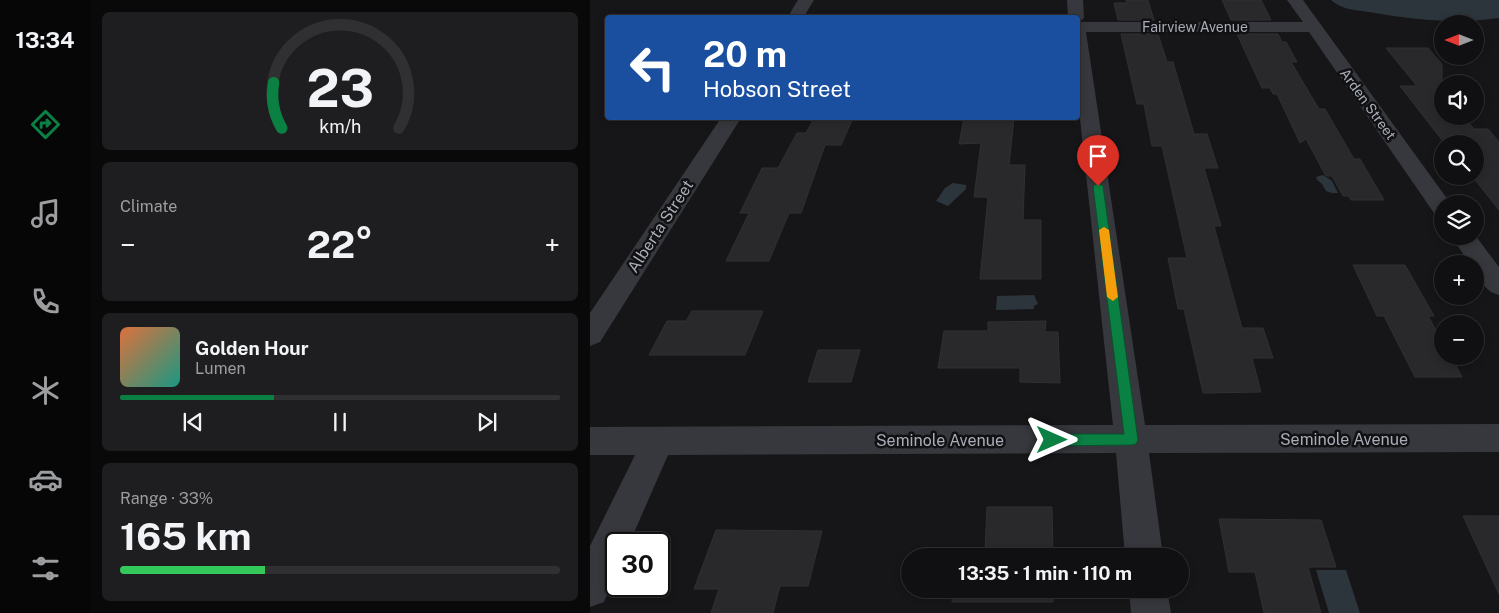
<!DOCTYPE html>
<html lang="en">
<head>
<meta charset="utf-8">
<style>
	:root { --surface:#101012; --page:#1e1e20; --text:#f1f3f6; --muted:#9c9d9f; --line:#303032; --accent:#0b8043 }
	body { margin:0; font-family:"Public Sans",sans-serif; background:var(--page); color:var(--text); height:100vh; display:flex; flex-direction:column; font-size:19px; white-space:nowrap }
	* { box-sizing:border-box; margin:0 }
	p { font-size:16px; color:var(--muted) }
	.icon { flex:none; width:28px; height:28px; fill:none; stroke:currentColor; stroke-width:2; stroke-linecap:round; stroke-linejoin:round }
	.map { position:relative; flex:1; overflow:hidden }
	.sheet { display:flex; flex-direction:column; gap:12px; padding:12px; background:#09090a; width:500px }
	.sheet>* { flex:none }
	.top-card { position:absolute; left:15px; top:15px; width:475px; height:105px; border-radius:5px; box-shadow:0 2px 8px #0003,0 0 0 1px var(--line); background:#1a4fa0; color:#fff; overflow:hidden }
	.needle { width:32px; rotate:270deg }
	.controls { position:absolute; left:844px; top:15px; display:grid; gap:10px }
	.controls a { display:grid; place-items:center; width:50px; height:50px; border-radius:50%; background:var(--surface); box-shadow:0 2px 8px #0003,0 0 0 1px var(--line); font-size:25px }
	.speed { position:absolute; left:15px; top:532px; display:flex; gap:10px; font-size:25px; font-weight:700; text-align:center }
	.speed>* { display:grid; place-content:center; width:65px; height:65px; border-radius:50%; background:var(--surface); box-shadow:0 2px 8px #0003,0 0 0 1px var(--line); line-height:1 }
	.speed .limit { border:2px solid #111; border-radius:8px; background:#fff; color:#111 }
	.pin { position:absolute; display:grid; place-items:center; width:42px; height:42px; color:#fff; margin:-51px -21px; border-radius:50% 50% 50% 0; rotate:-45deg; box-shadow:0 0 5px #0007 }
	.pin .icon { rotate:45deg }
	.me { position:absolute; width:55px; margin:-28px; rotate:90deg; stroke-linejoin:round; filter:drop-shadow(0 0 4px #0008) }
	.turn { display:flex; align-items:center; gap:18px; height:105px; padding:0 15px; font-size:22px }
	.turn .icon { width:65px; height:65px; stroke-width:2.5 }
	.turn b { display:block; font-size:35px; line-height:42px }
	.big { font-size:38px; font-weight:700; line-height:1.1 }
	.sheet .widget { flex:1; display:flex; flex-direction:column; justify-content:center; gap:8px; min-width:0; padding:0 18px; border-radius:8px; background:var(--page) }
	.sheet .dial { align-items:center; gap:0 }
	.dial svg { height:130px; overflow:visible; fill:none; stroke:var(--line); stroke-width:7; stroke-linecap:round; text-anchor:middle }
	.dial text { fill:var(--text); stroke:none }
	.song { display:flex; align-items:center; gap:15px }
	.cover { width:60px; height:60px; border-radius:8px; background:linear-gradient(135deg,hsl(20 70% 55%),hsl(170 70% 35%)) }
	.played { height:5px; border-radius:2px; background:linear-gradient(90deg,var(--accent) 35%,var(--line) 35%) }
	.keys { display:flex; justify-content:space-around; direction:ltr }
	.heat { display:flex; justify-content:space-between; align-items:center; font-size:28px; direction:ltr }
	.charge { height:8px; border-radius:4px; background:linear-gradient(90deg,#34c759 33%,var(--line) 0) }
	.trip { position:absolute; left:311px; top:548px; width:288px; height:50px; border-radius:25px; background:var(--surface); box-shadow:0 2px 8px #0003,0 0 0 1px var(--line); font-weight:700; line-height:50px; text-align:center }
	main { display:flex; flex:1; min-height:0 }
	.dock { display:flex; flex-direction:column; width:90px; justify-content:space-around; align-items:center; background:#060607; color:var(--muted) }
	.dock .icon { width:35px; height:35px }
	.dock .active { color:var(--accent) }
	.dock b { font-size:22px; color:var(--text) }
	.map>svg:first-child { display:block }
	.water { fill:#2c353c }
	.building { fill:#29292c; stroke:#303034 }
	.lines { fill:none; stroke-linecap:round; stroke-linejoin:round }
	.minor { fill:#37383d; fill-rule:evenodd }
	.route { fill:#0b8043; stroke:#07532c }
	.slow { fill:#f59e0b }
	.labels { text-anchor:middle; stroke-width:5; stroke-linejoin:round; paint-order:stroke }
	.far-street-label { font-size:14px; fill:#a8adb8; stroke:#111113 }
	.street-label { font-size:16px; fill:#a8adb8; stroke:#111113 }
</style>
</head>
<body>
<main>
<nav class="dock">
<b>13:34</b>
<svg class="icon active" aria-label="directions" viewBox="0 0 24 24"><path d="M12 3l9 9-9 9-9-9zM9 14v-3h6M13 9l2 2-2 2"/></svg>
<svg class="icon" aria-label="music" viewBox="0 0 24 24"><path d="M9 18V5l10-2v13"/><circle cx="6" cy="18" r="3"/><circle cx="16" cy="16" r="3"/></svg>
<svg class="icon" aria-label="phone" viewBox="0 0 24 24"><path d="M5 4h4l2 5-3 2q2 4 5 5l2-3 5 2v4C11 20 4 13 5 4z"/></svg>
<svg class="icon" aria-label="climate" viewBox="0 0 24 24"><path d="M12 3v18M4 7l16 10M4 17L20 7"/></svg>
<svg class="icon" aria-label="car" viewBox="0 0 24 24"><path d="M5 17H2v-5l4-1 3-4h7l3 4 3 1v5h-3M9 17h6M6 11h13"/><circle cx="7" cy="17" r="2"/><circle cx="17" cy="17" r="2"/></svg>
<svg class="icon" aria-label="filters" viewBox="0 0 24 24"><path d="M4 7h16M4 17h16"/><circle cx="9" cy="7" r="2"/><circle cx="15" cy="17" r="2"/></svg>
</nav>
<section class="sheet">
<div class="widget dial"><svg viewBox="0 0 100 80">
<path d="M14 69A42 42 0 1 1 86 69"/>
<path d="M14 69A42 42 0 0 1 9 41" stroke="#0b8043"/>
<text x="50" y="56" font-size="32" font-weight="700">23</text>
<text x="50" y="72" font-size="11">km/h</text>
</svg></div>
<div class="widget"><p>Climate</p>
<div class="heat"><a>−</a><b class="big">22°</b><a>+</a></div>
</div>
<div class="widget">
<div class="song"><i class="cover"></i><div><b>Golden Hour</b><p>Lumen</p></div></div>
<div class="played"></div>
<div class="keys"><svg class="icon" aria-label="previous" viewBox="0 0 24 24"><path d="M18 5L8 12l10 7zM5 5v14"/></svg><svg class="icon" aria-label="pause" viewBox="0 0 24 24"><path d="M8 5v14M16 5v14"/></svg><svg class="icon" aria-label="next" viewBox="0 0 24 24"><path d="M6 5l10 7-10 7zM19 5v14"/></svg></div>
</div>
<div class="widget"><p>Range · 33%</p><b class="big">165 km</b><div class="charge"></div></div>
</section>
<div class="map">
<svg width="909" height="613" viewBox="0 0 909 613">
	<rect width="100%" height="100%" fill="#161618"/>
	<!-- water -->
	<path class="water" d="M741 0H909V18C868 24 826 20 785 13 770 10 753 11 741 0Z
		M733 175 742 181 748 193H742L736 191 732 184 727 180 726 177Z
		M363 183 376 185V189L358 206 346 201 355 188Z
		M444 295 448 304 444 306V309L406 310 407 296Z
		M726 570H756L770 613H739Z"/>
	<!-- building -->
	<path class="building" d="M536 0H558L564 20H528L524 3H537Z
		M632 0H671L681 20H641Z
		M531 34H568L577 62H583L604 134H617L628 168H614L631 226H624L652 328H673L683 358H662L671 392 613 393 594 309H588L578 258H597L572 146H562L554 104H547Z
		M647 34H688L692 42H696L707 62H701L729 109H735L764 159H770L794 200H761L759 196H753L742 176H736L716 139 710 143 687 94H683L680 88H672Z
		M796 48H838L852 64V118H875L884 129H898L909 142V210L882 176H885V144H855L810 86H827Z
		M224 118H263L251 145H235L211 213H199L179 261H136L159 213H150L172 168H188L207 133H216Z
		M374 118H424L419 165H435L433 220H451V279H390L398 197H384L391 143 369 144Z
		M763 265H815L844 316H838L852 341V356H861L872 377H825L794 316H787Z
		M102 311H173L155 355H59L77 321H96Z
		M456 321 455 332H468L470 383 430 382V368H348L354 331H398V322Z
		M228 350H270L261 382H218Z
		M397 507H462L463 556H366L367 551H395Z
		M873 516H909V594Z
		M629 519 731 520 746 567H718L731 613H674L665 572H639Z
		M126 530 232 531 218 586H190L183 613H121L129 589H104Z
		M363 589H463V602H362Z"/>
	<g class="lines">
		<!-- minor -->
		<path class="minor" d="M208 0H224L213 18H197Z
			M477 0H493L494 18 489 22H713L697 0H713L861 204H852V215L844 213 719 32H496L555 425 909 424V452L559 453 573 556H535L526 453 78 455 39 544H26V573L14 602 0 607V546L45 455H0V427L523 425 488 100V18H478Z
			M131 118H151L10 342 0 346V313Z
			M885 235 909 267V295C896 292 885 277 885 264H880L861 236Z
			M539 589H577L581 613H541Z"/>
	</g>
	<!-- route -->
	<path class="route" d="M508 183 513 186 548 440 546 444 541 445 462 446 458 444 456 440 458 436 462 434H534L503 186Z"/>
	<!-- slow -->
	<path class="slow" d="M514 227 519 230 528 297 523 301 517 297 509 230Z"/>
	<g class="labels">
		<!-- far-street labels -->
		<g class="far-street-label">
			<text x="605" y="32">Fairview Avenue</text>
			<text transform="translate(778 104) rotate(54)" y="5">Arden Street</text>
		</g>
		<!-- street labels -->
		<g class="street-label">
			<text transform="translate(70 226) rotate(-57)" y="6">Alberta Street</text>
			<text x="754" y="445">Seminole Avenue</text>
			<text x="350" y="446">Seminole Avenue</text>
		</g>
	</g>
</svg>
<div class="controls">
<a><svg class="needle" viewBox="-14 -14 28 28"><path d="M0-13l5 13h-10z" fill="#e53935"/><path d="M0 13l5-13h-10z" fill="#9c9d9f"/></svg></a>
<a><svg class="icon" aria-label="sound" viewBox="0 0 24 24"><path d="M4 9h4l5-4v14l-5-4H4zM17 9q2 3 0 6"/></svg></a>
<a><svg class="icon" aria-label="search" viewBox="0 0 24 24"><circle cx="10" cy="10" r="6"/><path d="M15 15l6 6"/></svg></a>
<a><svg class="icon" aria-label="layers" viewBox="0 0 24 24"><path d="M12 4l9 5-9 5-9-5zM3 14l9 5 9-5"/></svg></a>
<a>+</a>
<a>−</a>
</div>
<div class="speed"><div class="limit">30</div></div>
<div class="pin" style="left:508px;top:186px;background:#d93025"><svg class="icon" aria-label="arrive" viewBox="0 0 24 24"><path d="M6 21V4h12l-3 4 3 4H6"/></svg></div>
<svg class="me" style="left:462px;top:440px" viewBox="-20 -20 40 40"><path d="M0-17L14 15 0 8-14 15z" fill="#0b8043" stroke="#fff" stroke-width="4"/></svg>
<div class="trip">13:35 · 1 min · 110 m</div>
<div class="top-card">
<div class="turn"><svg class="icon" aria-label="left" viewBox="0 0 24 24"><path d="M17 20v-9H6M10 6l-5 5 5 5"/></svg><div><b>20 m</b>Hobson Street</div></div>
</div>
</div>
</main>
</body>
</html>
